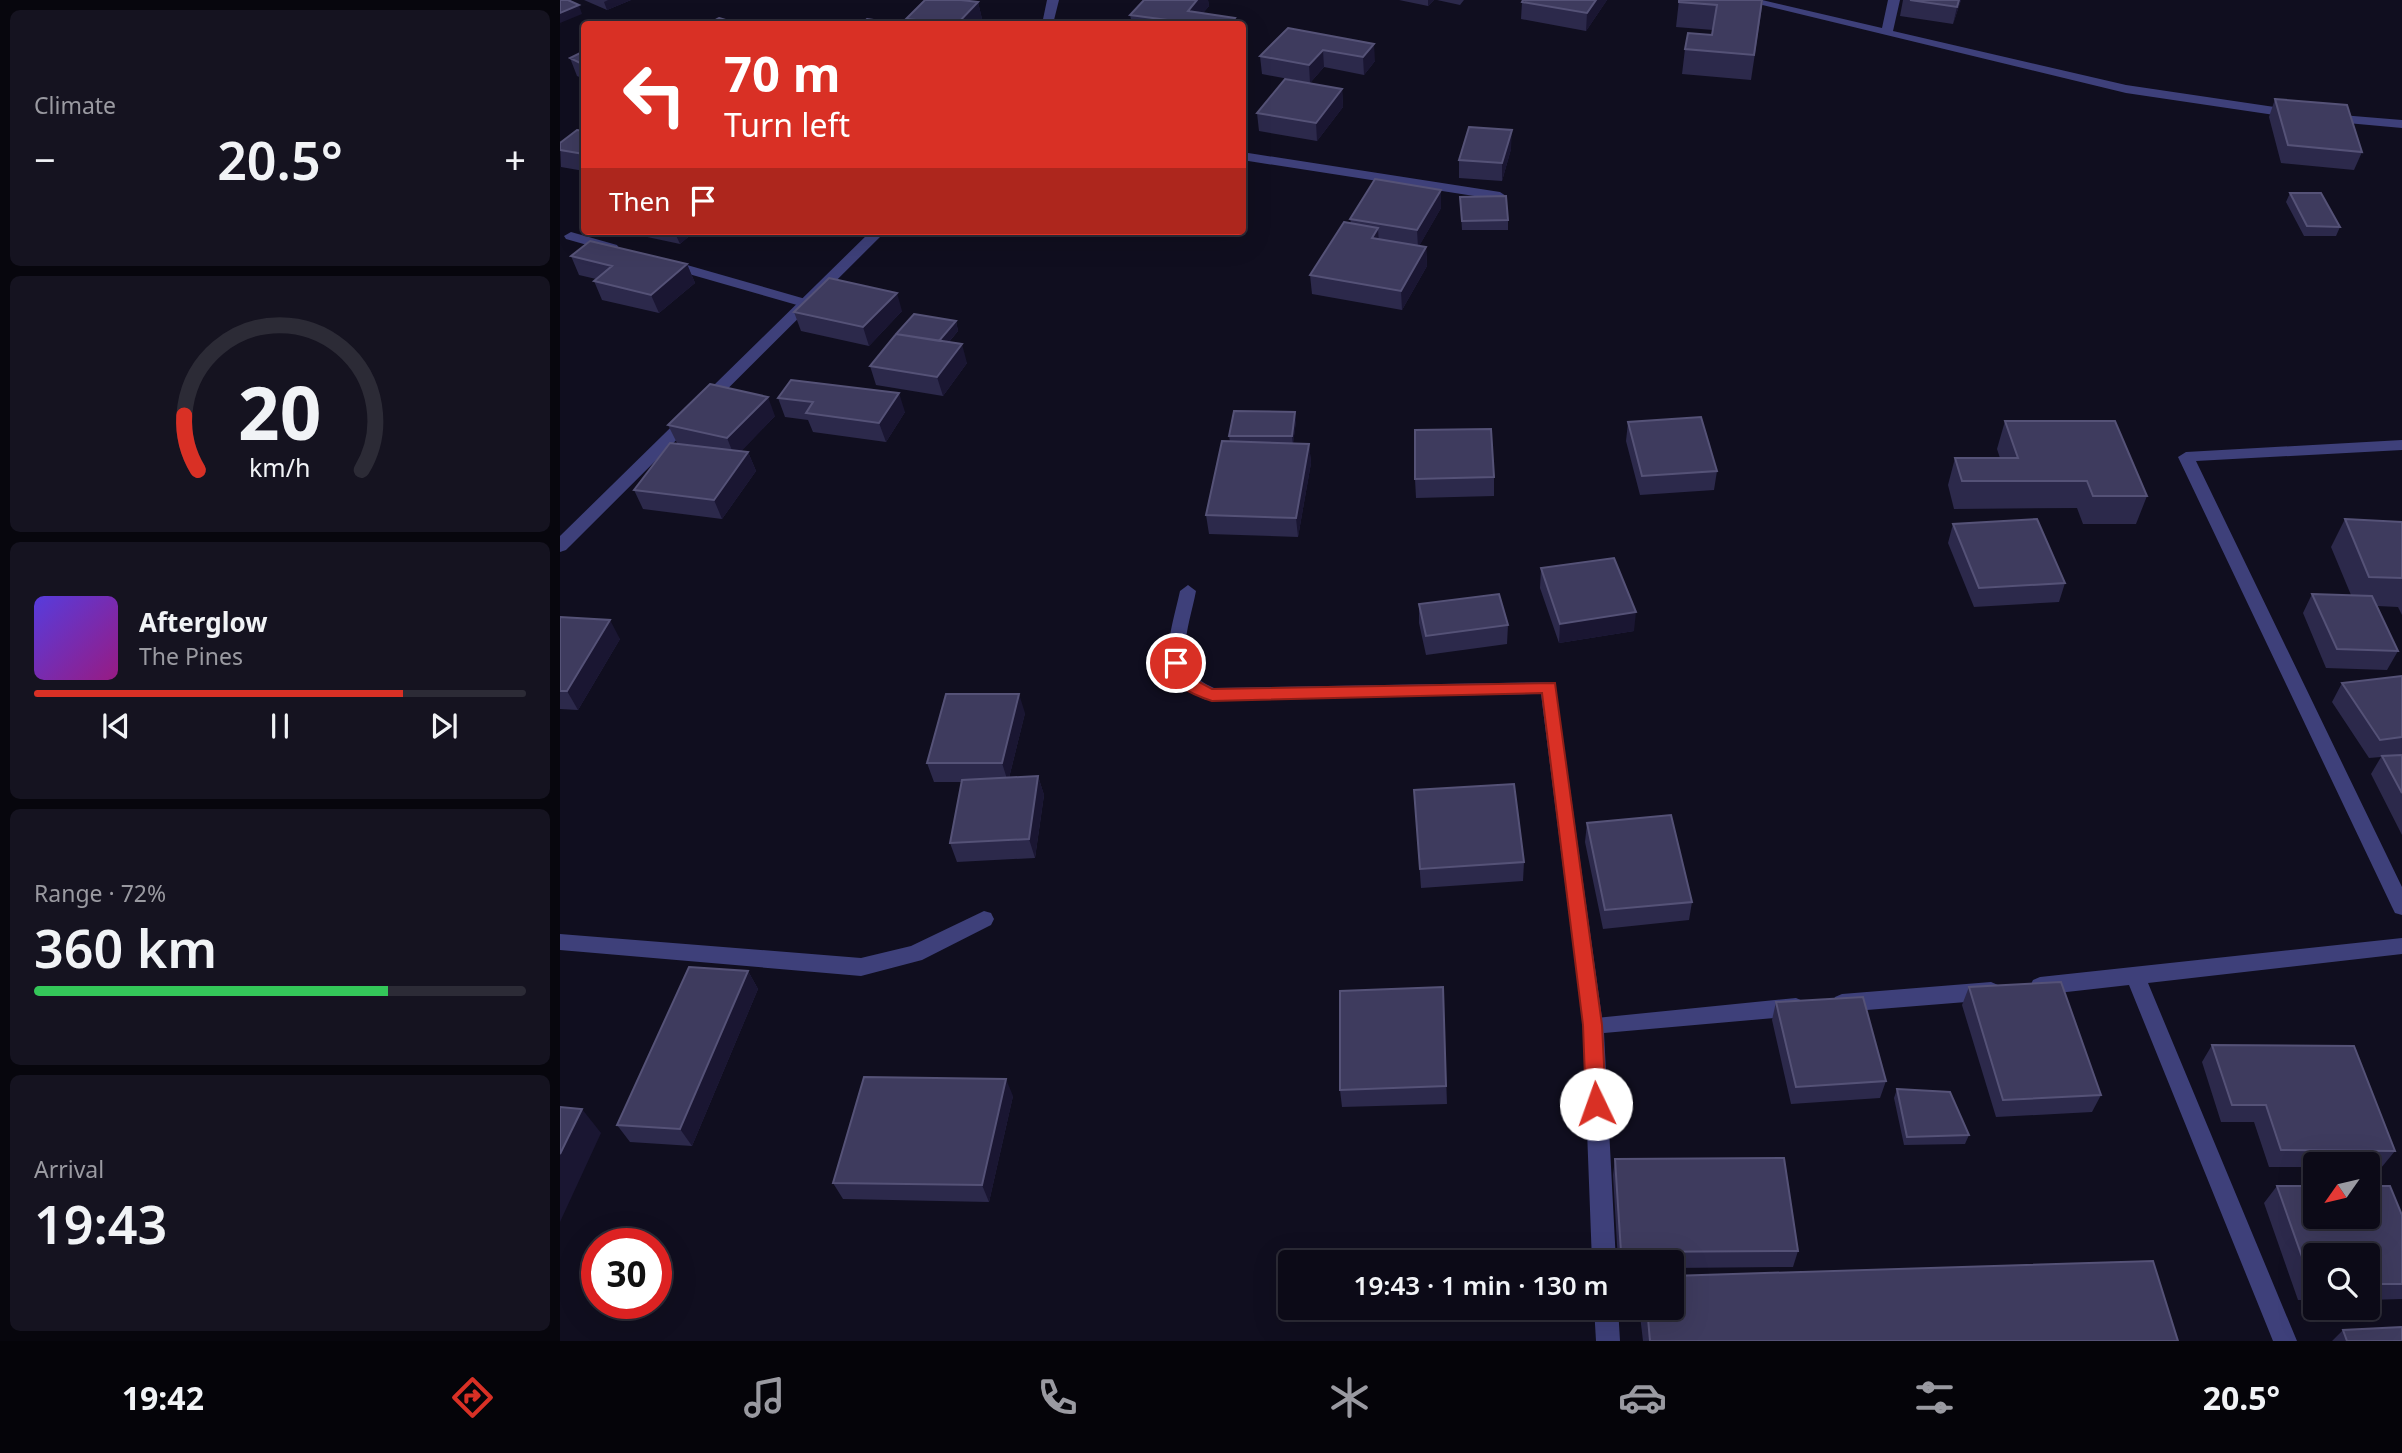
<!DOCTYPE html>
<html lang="en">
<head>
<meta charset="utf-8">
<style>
	:root { --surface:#0c0a17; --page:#151320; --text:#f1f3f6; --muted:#9a9aa1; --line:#2c2b36; --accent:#d93025 }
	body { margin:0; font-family:"Noto Sans",sans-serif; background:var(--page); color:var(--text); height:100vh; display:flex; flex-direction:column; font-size:26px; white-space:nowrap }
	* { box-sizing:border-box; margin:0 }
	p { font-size:23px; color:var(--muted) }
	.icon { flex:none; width:38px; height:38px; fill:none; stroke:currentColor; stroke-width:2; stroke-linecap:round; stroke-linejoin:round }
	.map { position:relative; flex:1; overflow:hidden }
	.details { display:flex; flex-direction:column; gap:10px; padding:10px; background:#07060d; width:560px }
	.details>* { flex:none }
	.guide { position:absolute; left:21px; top:21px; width:665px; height:214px; border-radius:7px; box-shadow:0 7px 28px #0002,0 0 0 2px var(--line); background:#d93025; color:#fff; overflow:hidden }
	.needle { width:46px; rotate:236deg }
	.fabs { position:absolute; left:1743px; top:1152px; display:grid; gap:14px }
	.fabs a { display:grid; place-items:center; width:77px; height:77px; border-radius:7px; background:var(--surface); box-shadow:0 7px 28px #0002,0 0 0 2px var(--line); font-size:35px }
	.speed { position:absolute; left:21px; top:1228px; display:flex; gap:14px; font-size:35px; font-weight:700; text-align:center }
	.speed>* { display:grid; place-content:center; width:91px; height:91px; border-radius:50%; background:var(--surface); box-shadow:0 7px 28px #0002,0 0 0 2px var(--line); line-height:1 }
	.speed .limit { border:10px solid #d22; background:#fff; color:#111 }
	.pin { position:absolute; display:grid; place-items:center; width:60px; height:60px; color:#fff; margin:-30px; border:4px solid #fff; border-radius:50%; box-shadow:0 2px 7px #0007 }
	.me { position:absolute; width:77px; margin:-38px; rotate:357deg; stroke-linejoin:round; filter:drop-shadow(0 0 5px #0008) }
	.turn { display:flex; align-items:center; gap:24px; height:147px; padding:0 28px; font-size:32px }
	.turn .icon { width:91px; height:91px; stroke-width:2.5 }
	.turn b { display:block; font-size:49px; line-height:60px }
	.then { display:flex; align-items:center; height:66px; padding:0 28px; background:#0003; gap:14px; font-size:26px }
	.big { font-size:52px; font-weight:600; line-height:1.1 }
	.details .widget { flex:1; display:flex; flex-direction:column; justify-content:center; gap:10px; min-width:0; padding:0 24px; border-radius:10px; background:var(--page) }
	.details .dial { align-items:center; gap:0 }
	.dial svg { height:182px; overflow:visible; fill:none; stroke:var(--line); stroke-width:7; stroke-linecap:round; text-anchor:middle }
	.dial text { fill:var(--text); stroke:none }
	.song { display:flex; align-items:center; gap:21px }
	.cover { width:84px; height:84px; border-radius:10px; background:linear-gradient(135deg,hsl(250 70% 55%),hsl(310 70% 35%)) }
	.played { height:7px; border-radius:4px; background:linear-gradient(90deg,var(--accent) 75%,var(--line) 75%) }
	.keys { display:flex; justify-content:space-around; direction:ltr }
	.heat { display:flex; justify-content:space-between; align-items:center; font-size:38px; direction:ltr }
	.charge { height:10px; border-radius:5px; background:linear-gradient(90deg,#34c759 72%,var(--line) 0) }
	.trip { position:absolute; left:718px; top:1250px; width:406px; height:70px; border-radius:7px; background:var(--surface); box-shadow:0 7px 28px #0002,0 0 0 2px var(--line); font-weight:600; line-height:70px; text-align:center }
	.tab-bar { display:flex; height:112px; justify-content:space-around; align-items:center; background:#050409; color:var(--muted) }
	.tab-bar .icon { width:49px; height:49px }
	.tab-bar .selected { color:var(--accent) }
	.tab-bar b { font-size:32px; color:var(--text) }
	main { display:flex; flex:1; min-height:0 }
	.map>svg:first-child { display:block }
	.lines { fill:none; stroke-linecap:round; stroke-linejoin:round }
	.service { fill:#3e407a; fill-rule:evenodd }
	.minor { fill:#3e407a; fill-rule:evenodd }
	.tertiary { fill:#3e407a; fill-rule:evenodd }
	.wall { fill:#2c294b }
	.shaded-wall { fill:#1a1632 }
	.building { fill:#3e3b5e; stroke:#555277; stroke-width:2 }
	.route { fill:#d93025; stroke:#8d1f18; stroke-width:2 }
</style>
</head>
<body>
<main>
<section class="details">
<div class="widget"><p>Climate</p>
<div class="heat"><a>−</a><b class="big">20.5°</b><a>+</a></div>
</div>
<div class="widget dial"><svg viewBox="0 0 100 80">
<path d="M14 69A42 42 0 1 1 86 69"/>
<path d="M14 69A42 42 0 0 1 8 45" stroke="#d93025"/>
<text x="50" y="56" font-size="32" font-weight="700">20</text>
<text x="50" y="72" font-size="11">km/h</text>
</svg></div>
<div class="widget">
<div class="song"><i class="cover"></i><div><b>Afterglow</b><p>The Pines</p></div></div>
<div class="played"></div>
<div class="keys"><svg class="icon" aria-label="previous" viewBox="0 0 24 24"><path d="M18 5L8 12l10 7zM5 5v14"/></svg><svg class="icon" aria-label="pause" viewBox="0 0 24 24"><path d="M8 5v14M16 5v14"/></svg><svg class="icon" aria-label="next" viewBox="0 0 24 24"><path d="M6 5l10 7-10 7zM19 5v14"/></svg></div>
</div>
<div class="widget"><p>Range · 72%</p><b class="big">360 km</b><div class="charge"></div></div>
<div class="widget"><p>Arrival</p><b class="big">19:43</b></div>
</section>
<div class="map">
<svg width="1842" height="1341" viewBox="0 0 1842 1341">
	<rect width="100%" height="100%" fill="#100e1f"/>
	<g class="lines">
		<!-- service -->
		<path class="service" d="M628 585 636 591C629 629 609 669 654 688L995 682 1043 1025 1040 1031 1033 1034 1026 1031 1023 1025 981 694 646 700C592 676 610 637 620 591Z
			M424 911 431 913 434 919 431 925 362 960 301 976 0 950V934L301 958 351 946Z"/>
		<!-- minor -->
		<path class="minor" d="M1182 0H1202L1322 28 1328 0H1340L1333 31 1566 85 1734 110 1740 114 1734 118 1566 93Z
			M1769 114 1842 120V128L1765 121 1763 118Z
			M682 152 940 192 946 196 940 200 682 160Z
			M11 232 57 245 59 248 52 252 6 239 4 236Z
			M106 259 249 300 251 303 244 307 101 266V260Z
			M1842 440V450L1636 461 1842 887V915L1835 913 1832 907 1618 457 1626 452Z
			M1842 938V954L1588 983 1737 1341H1713L1569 985 1480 995 1473 992 1470 986 1473 980 1480 977Z
			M1431 982 1438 985 1441 991 1438 997 1431 1000 1282 1012 1275 1009 1272 1003 1275 997 1282 994Z
			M1236 998 1243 1001 1246 1007 1243 1013 1236 1016 1044 1033 1056 1262H1032L1023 1025 1026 1019Z
			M1034 1307H1058L1060 1341H1036Z"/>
		<!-- tertiary -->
		<path class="tertiary" d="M487 0H499L493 24H482Z
			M311 231H326L6 550 0 552V536Z"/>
	</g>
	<!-- wall -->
	<path class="wall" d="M24 0H71L47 10Z
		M584 0H648L649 6 643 13 675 18 676 24H572L570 15Z
		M839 0H874L868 6Z
		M877 0H904L900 5Z
		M963 0H1047L1026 31 961 19 962 2Z
		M1119 0H1203L1191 80 1122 74 1125 49 1152 35 1153 30 1116 27Z
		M1343 0H1401L1393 24 1340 16Z
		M418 2 422 19 419 22 448 24H348L346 19Z
		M728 28 815 61 804 75 764 67 750 83 702 74 700 56Z
		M24 51V79L17 76 10 58Z
		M782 89 783 107 757 141 699 131 697 113Z
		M1715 99 1802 152 1794 170 1721 163 1709 117Z
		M24 131V171L1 167 0 143Z
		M951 149 942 181 899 178V160Z
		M1730 193 1780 227 1776 236H1744L1726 202Z
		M900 197 948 220V230H902Z
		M881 208 859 246 866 247 867 266 842 310 752 294 750 275 791 223 790 219Z
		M76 231H135L120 244 78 235Z
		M437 231H458L455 234Z
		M11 256 127 264 135 283 99 313 42 300 34 281 36 279 19 275Z
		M342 311 309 346 241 331 234 312Z
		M396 321 398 331 389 342 407 363 383 396 316 385 310 366Z
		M218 398 345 412 326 442 253 432 248 420 225 417Z
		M215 416 181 451 188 452 196 471 162 519 83 509 74 490 117 443 108 425Z
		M736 421 733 443 749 444 751 463 738 537 649 534 646 515 670 442 669 436Z
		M1445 421 1587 496 1576 524H1523L1517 508 1394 509 1388 485 1395 458H1440L1437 449Z
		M1068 422 1157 471 1154 490 1080 495 1066 441Z
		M934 477V496L856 498 855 479Z
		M1785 519 1842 522V615L1838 607 1817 606 1838 651 1827 670 1766 668 1743 613 1752 594 1791 595 1771 547Z
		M1393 524 1505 583 1499 602 1414 607 1388 543Z
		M981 568 1074 631 999 643 980 588Z
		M859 604 948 625 947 644 866 655 859 623Z
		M0 617 60 639 18 710 0 709Z
		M1842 676V835L1811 774 1821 757 1809 758 1772 702 1782 683Z
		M465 713 449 778 478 776 484 795 475 858 397 862 390 843 402 782H374L367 763Z
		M854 790 964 862 963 881 861 888Z
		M1027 823 1132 902 1129 920 1043 929 1025 842Z
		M188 971 198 989 132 1146 70 1142 57 1125Z
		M883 987 887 1104 782 1107 780 1090Z
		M1409 987 1541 1095 1532 1112 1436 1117 1402 1005Z
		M1216 1002 1326 1081 1320 1098 1231 1104 1212 1020Z
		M1652 1045 1835 1151 1821 1168H1808V1164H1755V1167H1709L1694 1122H1661L1642 1062Z
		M1337 1089 1409 1135 1405 1144 1344 1145 1334 1098Z
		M453 1096 429 1202 283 1199 273 1183Z
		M1055 1159 1238 1251 1233 1267 1111 1268V1262H1058L1053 1175Z
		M1717 1186 1842 1215V1299L1808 1300V1255H1755V1300H1738L1704 1203Z
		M1079 1307H1111L1618 1341H1083Z
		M1783 1330 1842 1341H1772Z"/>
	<!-- shaded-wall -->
	<path class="shaded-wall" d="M48 0H71L47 10 44 2Z
		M637 0H648L649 6 634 24 628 11Z
		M868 0H874L868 6Z
		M1036 0H1047L1026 31 1027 13Z
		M1399 0H1401L1393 24 1397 7Z
		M418 2 422 19 417 24H397Z
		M19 5 22 14 0 23V13Z
		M675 18 676 24H670Z
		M814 44 815 61 804 75 803 57Z
		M763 50 764 67 750 83 749 65Z
		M782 89 783 107 757 141 756 123Z
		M952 130 951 149 942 181V163Z
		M881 190V208L858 248 857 230Z
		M818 228 819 246 812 238Z
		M114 231H135L120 244Z
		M866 247 867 266 842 310 841 291Z
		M127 264 135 283 99 313 91 295Z
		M337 293 342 311 309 346 303 327Z
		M396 321 398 331 381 351 378 342Z
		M402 344 407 363 383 396 377 377Z
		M339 393 345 412 326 442 319 423Z
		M208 397 215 416 175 458 167 438Z
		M735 412 736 421 733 446 732 436Z
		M749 444 751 463 738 537 736 518Z
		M188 452 196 471 162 519 154 500Z
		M1076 612 1074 631 999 643 1000 624Z
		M50 620 60 639 18 710 7 691Z
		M459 694 465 713 448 782 442 763Z
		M478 776 484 795 475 858 469 839Z
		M188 971 198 989 132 1146 120 1129Z
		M446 1079 453 1096 429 1202 422 1185Z
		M22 1109 41 1133 0 1222V1154Z"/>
	<!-- building -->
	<path class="building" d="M0 0H8L19 5 0 13Z
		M365 0H401L418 2 397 24 346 19Z
		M584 0H637L628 11 675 18 670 24H638L570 15Z
		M963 0H1036L1027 13 962 2Z
		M1119 0H1202L1194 55 1125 49 1128 33 1152 35 1157 5 1119 2Z
		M1350 0H1399L1397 7Z
		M159 18 179 24H148Z
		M307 19 341 24H301Z
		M414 21 448 24H411Z
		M728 28 814 44 803 57 763 50 749 65 700 56Z
		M24 51V65L10 58Z
		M725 79 782 89 756 123 697 113Z
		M1715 99 1787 105 1802 152 1728 145Z
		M909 127 952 130 942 163 899 160Z
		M17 130 24 131V154L0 150V143Z
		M815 179 881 190 857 230 790 219Z
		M1730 193H1761L1780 227 1747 226Z
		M946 196 948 220 902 221 900 197Z
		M784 222 818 228 812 238 866 247 841 291 750 275Z
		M30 241 127 264 91 295 34 281 52 266 11 256Z
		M269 278 337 293 303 327 234 312Z
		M354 314 396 321 379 341 336 334Z
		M336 334 402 344 377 377 310 366Z
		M231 380 339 393 319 423 246 413 253 402 218 398Z
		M150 384 208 397 167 438 108 425Z
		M674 411 735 412 732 436H669Z
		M1141 417 1157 471 1082 476 1068 422Z
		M1445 421H1555L1587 496H1533L1527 481H1402L1395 458H1458Z
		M931 429 934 477 855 479V430Z
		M662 441 749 444 736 518 646 515Z
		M110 443 188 452 154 500 74 490Z
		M1477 519 1505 583 1419 588 1393 524Z
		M1785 519 1842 522V578L1809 577Z
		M1054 558 1076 612 1000 624 981 568Z
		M939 594 948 625 866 636 859 604Z
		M1752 594 1812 596 1838 651 1777 649Z
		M0 617 50 620 7 691H0Z
		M1842 676V737L1820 740 1782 683Z
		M386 694H459L442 763H367Z
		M1842 755V793L1822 756Z
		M478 776 469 839 390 843 402 780Z
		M954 784 964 862 860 869 854 790Z
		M1111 815 1132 902 1045 910 1027 823Z
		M129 967 188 971 120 1129 57 1125Z
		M1501 982 1541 1095 1443 1100 1409 987Z
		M883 987 886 1086 780 1090V991Z
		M1303 997 1326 1081 1236 1087 1216 1002Z
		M1652 1045 1794 1046 1835 1151 1721 1150 1706 1105H1672Z
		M304 1077 446 1079 422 1185 273 1183Z
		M1337 1089 1390 1092 1409 1135 1347 1137Z
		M0 1107 22 1109 0 1154Z
		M1224 1158 1238 1251 1061 1252 1055 1159Z
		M1717 1186H1755V1216H1808V1186H1830L1842 1215V1284H1808V1255H1755V1285H1752Z
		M1593 1261 1618 1341H1090L1087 1307H1111V1276Z
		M1842 1327V1341H1787L1783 1330Z"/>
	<!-- route -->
	<path class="route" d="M616 657 621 659 630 677 652 689 995 683 1042 1025 1046 1104 1043 1110 1036 1113 1029 1110 1026 1104 1023 1025 982 693 652 701C625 692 620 689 608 663Z"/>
</svg>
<div class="fabs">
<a><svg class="needle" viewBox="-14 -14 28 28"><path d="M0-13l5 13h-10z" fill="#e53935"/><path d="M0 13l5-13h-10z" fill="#9a9aa1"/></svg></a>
<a><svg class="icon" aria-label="search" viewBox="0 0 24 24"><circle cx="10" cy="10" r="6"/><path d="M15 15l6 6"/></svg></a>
</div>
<div class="speed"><div class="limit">30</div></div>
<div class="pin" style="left:616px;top:663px;background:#d93025"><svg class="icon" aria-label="arrive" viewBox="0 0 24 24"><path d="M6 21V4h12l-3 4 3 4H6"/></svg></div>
<svg class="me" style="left:1036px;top:1104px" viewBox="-20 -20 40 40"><circle r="19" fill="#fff"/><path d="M0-13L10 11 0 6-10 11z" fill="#d93025"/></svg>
<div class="trip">19:43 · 1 min · 130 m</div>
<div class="guide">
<div class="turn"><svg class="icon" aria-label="left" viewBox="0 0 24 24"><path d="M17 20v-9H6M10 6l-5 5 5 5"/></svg><div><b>70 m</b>Turn left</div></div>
<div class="then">Then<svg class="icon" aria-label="arrive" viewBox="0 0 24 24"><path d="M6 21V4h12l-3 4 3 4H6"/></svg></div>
</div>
</div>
</main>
<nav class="tab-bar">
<b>19:42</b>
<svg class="icon selected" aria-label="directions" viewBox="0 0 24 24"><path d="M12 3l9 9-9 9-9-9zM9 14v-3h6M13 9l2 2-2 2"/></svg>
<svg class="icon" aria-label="music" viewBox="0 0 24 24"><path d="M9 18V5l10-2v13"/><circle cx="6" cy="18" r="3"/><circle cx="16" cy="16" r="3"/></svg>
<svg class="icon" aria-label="phone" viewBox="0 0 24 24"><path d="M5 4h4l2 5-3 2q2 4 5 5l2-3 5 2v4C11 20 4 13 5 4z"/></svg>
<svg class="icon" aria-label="climate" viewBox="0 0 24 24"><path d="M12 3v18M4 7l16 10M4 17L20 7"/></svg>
<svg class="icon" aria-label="car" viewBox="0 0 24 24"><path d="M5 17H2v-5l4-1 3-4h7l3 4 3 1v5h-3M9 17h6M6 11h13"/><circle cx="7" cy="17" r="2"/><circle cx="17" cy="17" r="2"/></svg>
<svg class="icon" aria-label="filters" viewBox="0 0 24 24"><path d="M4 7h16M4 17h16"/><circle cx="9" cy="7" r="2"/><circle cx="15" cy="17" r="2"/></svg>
<b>20.5°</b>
</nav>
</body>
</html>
